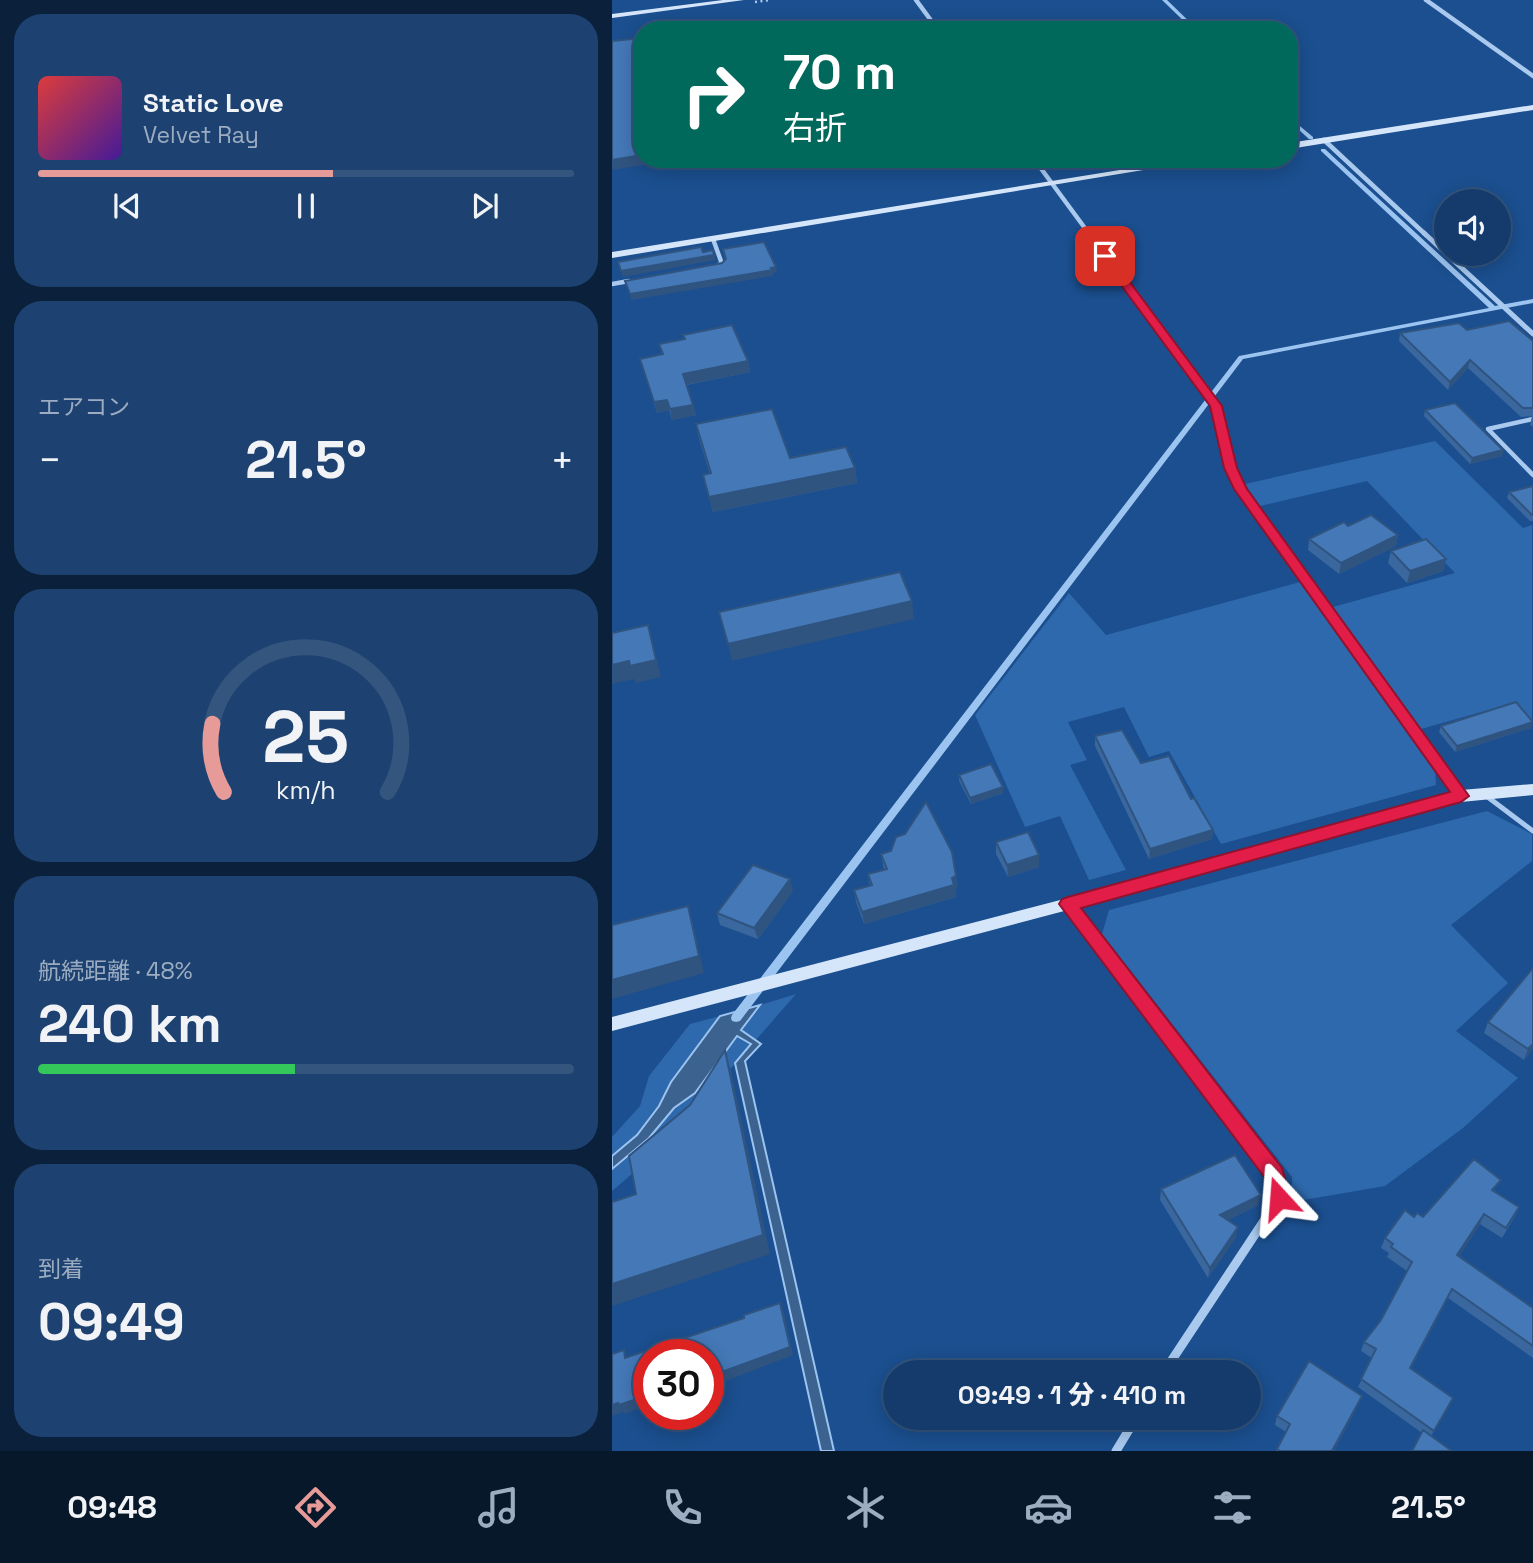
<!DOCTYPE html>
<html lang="ja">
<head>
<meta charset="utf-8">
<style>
	:root { --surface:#143b6b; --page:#1d4271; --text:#f1f3f6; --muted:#9dadc1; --line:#33557e; --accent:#e69b98 }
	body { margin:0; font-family:"Space Grotesk","Noto Sans JP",sans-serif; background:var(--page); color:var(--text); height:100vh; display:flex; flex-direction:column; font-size:26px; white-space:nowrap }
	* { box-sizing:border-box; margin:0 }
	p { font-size:23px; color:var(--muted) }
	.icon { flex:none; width:38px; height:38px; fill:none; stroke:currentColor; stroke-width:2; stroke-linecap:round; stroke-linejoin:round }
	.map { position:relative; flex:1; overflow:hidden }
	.drawer { display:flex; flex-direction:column; gap:14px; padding:14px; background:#0b203b; width:612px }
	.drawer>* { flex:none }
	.guide { position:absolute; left:21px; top:21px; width:665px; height:147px; border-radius:28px; box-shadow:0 4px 18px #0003,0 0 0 2px var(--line); background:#00695c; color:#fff; overflow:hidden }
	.buttons { position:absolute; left:822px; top:189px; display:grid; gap:14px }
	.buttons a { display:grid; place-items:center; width:77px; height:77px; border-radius:50%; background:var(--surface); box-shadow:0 4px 18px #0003,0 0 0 2px var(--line); font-size:35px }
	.speed { position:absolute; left:21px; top:1339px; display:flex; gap:14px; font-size:35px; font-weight:700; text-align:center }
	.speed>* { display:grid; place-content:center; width:91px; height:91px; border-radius:50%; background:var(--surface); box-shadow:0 4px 18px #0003,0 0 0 2px var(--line); line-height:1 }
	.speed .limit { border:10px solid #d22; background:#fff; color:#111 }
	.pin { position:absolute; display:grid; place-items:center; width:60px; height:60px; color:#fff; margin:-30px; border-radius:14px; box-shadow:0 4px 10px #0006 }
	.me { position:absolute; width:77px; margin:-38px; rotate:341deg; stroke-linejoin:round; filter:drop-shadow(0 0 5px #0008) }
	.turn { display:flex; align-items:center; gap:24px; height:147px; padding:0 35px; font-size:32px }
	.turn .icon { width:91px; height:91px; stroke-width:2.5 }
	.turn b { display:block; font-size:49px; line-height:60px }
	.big { font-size:52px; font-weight:800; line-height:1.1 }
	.drawer .tile { flex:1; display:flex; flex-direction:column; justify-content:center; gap:10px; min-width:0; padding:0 24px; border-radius:28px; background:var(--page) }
	.drawer .dial { align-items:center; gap:0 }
	.dial svg { height:182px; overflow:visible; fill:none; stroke:var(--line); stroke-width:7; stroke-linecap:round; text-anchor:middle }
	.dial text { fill:var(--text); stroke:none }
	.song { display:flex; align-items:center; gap:21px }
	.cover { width:84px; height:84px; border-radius:10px; background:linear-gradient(135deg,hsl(0 70% 55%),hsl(260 70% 35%)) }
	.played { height:7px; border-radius:4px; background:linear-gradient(90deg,var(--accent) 55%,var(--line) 55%) }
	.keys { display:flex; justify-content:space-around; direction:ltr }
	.heat { display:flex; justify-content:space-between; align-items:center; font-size:38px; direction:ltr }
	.charge { height:10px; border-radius:5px; background:linear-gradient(90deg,#34c759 48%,var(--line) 0) }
	.trip { position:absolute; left:271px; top:1360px; width:378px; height:70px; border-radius:35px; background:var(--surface); box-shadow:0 4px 18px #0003,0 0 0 2px var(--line); font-weight:800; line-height:70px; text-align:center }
	.dock { display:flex; height:112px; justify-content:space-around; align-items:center; background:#08182b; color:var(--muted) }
	.dock .icon { width:49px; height:49px }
	.dock .active { color:var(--accent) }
	.dock b { font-size:32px; color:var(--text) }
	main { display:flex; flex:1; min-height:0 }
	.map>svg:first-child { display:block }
	.green { fill:#2e69ad }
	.water { fill:#3c6290; stroke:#9cc4f0; stroke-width:2 }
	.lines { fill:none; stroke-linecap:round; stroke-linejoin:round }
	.stream { fill:#9cc4f0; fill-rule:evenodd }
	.path { stroke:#a9c9ee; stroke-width:2.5; stroke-dasharray:2 3.5; stroke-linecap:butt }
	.lane-far1 { stroke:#a9c9ee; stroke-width:4.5 }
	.lane { stroke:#a9c9ee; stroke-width:5 }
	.street-far3 { stroke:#a9c9ee; stroke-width:4.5 }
	.street-far2 { stroke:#a9c9ee; stroke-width:5 }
	.street-far1 { stroke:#a9c9ee; stroke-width:7 }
	.street { stroke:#a9c9ee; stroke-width:9 }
	.secondary { fill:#d6e6fa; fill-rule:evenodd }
	.wall { fill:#3a679d }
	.shaded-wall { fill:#305480 }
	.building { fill:#4478b7; stroke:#305480; stroke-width:2 }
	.route { fill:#e11d48; stroke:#92132f; stroke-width:2 }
</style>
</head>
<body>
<main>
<section class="drawer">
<div class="tile">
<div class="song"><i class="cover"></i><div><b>Static Love</b><p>Velvet Ray</p></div></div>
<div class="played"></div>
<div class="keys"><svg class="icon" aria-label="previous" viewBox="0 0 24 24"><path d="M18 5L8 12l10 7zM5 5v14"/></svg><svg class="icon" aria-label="pause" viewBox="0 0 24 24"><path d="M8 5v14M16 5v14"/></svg><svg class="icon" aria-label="next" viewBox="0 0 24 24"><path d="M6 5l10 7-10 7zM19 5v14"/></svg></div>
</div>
<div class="tile"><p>エアコン</p>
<div class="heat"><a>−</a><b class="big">21.5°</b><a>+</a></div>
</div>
<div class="tile dial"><svg viewBox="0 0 100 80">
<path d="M14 69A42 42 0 1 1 86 69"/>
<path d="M14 69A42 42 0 0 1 9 39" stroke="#e69b98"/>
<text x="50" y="56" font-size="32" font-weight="700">25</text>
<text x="50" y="72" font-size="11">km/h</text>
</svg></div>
<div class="tile"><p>航続距離 · 48%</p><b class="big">240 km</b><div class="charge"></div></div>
<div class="tile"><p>到着</p><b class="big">09:49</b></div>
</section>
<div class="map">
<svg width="921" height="1451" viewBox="0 0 921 1451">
	<rect width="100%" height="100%" fill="#1b4f8f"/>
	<!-- green -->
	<path class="green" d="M823 441 911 528 920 525V726L901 703 809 729 721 607 843 573 755 481 648 506 633 484Z
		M688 582 823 769 824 785 609 844 557 751 537 757 512 707 456 722 475 760 458 765 514 870 477 880 448 816 413 827 363 715 457 593 494 635Z
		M875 811 920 834V861L839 925 896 983 844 1031 906 1078 851 1128 773 1186 680 1202V1177L490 934 497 910Z
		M184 994 144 1040 129 1030 148 1005Z
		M108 1016 59 1082 47 1106 25 1135 0 1156V1137L28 1106 37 1076 78 1024Z
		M125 1035 140 1044 50 1148 0 1191V1169L37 1138 62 1108 83 1093Z"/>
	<!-- water -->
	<path class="water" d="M148 1005 129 1030 149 1044 133 1061 222 1451H209L123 1063 139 1044 125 1036 83 1093 62 1108 37 1138 0 1169V1156L25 1135 47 1106 59 1082 108 1016Z"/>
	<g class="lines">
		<!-- stream -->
		<path class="stream" d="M550 0H555L586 30H581Z
			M677 117 701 137V139H697L677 121Z
			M709 149H713L883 306 921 299V303L631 359 128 1021 124 1022 120 1021 119 1018 120 1015 627 356 877 308 709 151Z"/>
		<!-- path -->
		<path class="path" d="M143 2 157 0
			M609 163 632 159"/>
		<!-- lane-far1 -->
		<path class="lane-far1" d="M101 239 110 264 106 265
			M0 284 17 281
			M921 419 876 429 921 475"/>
		<!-- lane -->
		<path class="lane" d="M873 795 921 831"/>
		<!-- street-far3 -->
		<path class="street-far3" d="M304 0 326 30
			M814 0 921 76
			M712 140 814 235
			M422 159 478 235"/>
		<!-- street-far2 -->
		<path class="street-far2" d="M476 233 604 406 619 468 629 489 665 539
			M812 233 921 334"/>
		<!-- street-far1 -->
		<path class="street-far1" d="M663 537 849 796
			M456 904 480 935"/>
		<!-- street -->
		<path class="street" d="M479 934 663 1175 667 1198 552 1372
			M504 1451 524 1418"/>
		<!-- secondary -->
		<path class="secondary" d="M111 0H132L0 18V14Z
			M921 105V110L677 149V143Z
			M576 159H598L0 258V252Z
			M921 784V795L849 802 456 910 0 1031V1017L456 898 849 790Z"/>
	</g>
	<!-- wall -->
	<path class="wall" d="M855 330 921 341V416L909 417 856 368 836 390 787 341 788 333Z
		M71 335 136 361 138 372 75 385 84 415 60 420 57 410 45 413 28 359 50 354 47 344 72 339Z
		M813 410 891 450 890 456 858 464 812 416Z
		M920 416H921V427L918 425Z
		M84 424 178 458 243 468 245 483 101 512 91 475 98 474 87 439Z
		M921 486V521H918L895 498 897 492Z
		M736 526 786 535 784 546 727 574 696 550 697 539Z
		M779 551 834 559 831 571 795 583 776 563Z
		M829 726 919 728 843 752 827 732Z
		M483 736 529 763 579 799 601 830 600 839 537 859 483 746Z
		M347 775 391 793 359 804 347 781Z
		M384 842 427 867 396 877 384 854Z
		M269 854 344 876 345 888 343 889 344 897 252 924 244 902 242 890 258 886 256 874 272 870Z
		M181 891 146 939 108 925 105 913Z
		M876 1022 921 1049 912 1060 872 1033Z
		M549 1189 646 1205 616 1220 624 1237 596 1278 548 1200Z
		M884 1190 883 1192 907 1207 903 1216 890 1238 868 1224 847 1256 921 1308V1358L836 1298 799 1368 841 1398 819 1436 810 1433 746 1387 760 1358 749 1351 752 1342 769 1320 795 1271 775 1257 777 1253 769 1248 773 1238 802 1217H811Z
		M750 1396 746 1405 722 1451H664L674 1432 663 1425 665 1416Z"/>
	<!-- shaded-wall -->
	<path class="shaded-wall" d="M30 155V159H43V163L0 170V160Z
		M102 255 104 260 11 277 9 271Z
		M164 267 165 272 161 273V276L19 300 18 294Z
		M858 360 856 368 836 390 838 382Z
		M136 361 138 372 73 385 71 374Z
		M55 400 57 410 45 413 42 402Z
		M81 405 84 415 60 420 58 409Z
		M891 450 890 456 858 464 860 458Z
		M243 468 245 483 101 512 97 497Z
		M786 535 784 546 727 574 729 563Z
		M834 559 831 571 795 583 798 571Z
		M300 601 302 619 120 661 116 644Z
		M36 625 49 677 24 683 22 679 0 684V665L17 661Z
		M921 722 919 728 843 752 845 746Z
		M391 787V793L359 804 358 798Z
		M601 830 600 839 537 859 538 849Z
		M427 855V867L396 877 395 865Z
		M344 876 345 888 343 889 344 897 252 924 250 912Z
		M178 879 181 891 146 939 142 928Z
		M76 906 81 923 92 973 0 999V980Z
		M921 1044V1049L912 1060 916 1049Z
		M113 1050 119 1071 158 1254 0 1306V1284Z
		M649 1195 646 1205 606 1225 608 1215Z
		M872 1214 868 1224 841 1265 845 1255Z
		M626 1227 624 1237 596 1278 598 1268Z
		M168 1303 172 1312 181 1355 96 1388V1377Z
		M37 1395V1405L12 1414 11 1412 0 1416V1405Z
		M750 1396 746 1405 722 1451H720Z"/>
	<!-- building -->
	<path class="building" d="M30 38V155L0 160V41Z
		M152 242 164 267 159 268 161 270 18 294 13 281 110 263 114 259 111 249Z
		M89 247 91 252 101 250 102 255 9 271 6 262Z
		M897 321 921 341V408H911L858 360 838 382 788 333 847 323 855 330Z
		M120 325 136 361 71 374 81 405 58 409 55 400 42 402 28 359 51 354 47 344 73 339 71 335Z
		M843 403 891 450 860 458 813 410Z
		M160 409 178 458 234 447 243 468 97 497 91 475 99 473 84 424Z
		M921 486V515H920L897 492Z
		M759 515 786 535 729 563 697 539 732 522 736 526Z
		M814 539 834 559 798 571 779 551Z
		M288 572 300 601 116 644 107 612Z
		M36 625 44 660 18 666 17 661 0 665V633Z
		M904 702 921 722 845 746 829 726Z
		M510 730 529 763 557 756 579 799 582 798 601 830 538 849 483 736Z
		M379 764 391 787 358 798 347 775Z
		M314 802 340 852 344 876 340 878 342 885 250 912 242 890 260 885 256 874 275 869 269 854 279 851 284 837 293 834Z
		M416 832 427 855 395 865 384 842Z
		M141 865 178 879 142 928 105 913Z
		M76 906 87 956 0 980V925Z
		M921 968V1044L916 1049 876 1022Z
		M113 1050 151 1235 0 1284V1202L24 1194 17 1156 78 1105Z
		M623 1155 649 1195 608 1215 626 1227 598 1268 549 1189Z
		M862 1159 889 1180 880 1190 907 1207 894 1228 872 1214 845 1255 921 1308V1346L840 1289 798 1368 841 1398 822 1431 749 1379 764 1349 752 1342 769 1320 800 1262 779 1247 781 1244 773 1238 793 1210 802 1217 805 1213 811 1217Z
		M168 1303 178 1347 96 1377V1354H37V1395L7 1405 6 1403 0 1405V1354L12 1350 13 1358 132 1318V1315Z
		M697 1361 750 1396 720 1451H668L665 1449 678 1424 665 1416Z
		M811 1430 840 1451H800Z"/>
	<!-- route -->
	<path class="route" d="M489 254H497L610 406 625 468 635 489 857 796 849 802 469 908 670 1168 678 1198 675 1205 667 1208 660 1205 653 1178 447 904 450 899 456 897 838 792 622 489 612 468 598 406 489 258Z"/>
</svg>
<div class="buttons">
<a><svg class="icon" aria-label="sound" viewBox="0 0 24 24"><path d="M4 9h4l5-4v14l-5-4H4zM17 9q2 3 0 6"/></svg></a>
</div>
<div class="speed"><div class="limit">30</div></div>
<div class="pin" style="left:493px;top:256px;background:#d93025"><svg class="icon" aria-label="arrive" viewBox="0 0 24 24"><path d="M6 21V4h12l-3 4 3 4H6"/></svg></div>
<svg class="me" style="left:667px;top:1198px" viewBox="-20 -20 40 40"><path d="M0-17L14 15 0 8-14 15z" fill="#e11d48" stroke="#fff" stroke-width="4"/></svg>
<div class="trip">09:49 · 1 分 · 410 m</div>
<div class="guide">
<div class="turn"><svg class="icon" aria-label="right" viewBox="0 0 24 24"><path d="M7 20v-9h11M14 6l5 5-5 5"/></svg><div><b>70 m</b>右折</div></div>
</div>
</div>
</main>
<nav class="dock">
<b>09:48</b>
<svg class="icon active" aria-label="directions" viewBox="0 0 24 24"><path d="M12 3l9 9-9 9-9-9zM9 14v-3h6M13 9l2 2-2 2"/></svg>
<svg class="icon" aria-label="music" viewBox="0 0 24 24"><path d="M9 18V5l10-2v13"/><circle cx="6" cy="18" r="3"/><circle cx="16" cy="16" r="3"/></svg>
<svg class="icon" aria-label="phone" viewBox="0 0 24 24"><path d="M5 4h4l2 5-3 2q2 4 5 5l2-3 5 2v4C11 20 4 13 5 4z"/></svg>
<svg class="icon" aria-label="climate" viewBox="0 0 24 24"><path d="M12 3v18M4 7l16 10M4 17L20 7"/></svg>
<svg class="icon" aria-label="car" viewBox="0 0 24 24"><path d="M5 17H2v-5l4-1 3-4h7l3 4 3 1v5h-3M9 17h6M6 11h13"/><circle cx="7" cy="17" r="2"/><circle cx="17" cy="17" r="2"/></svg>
<svg class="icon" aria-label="filters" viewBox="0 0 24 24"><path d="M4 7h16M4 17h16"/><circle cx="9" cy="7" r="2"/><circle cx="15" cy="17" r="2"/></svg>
<b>21.5°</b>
</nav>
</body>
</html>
